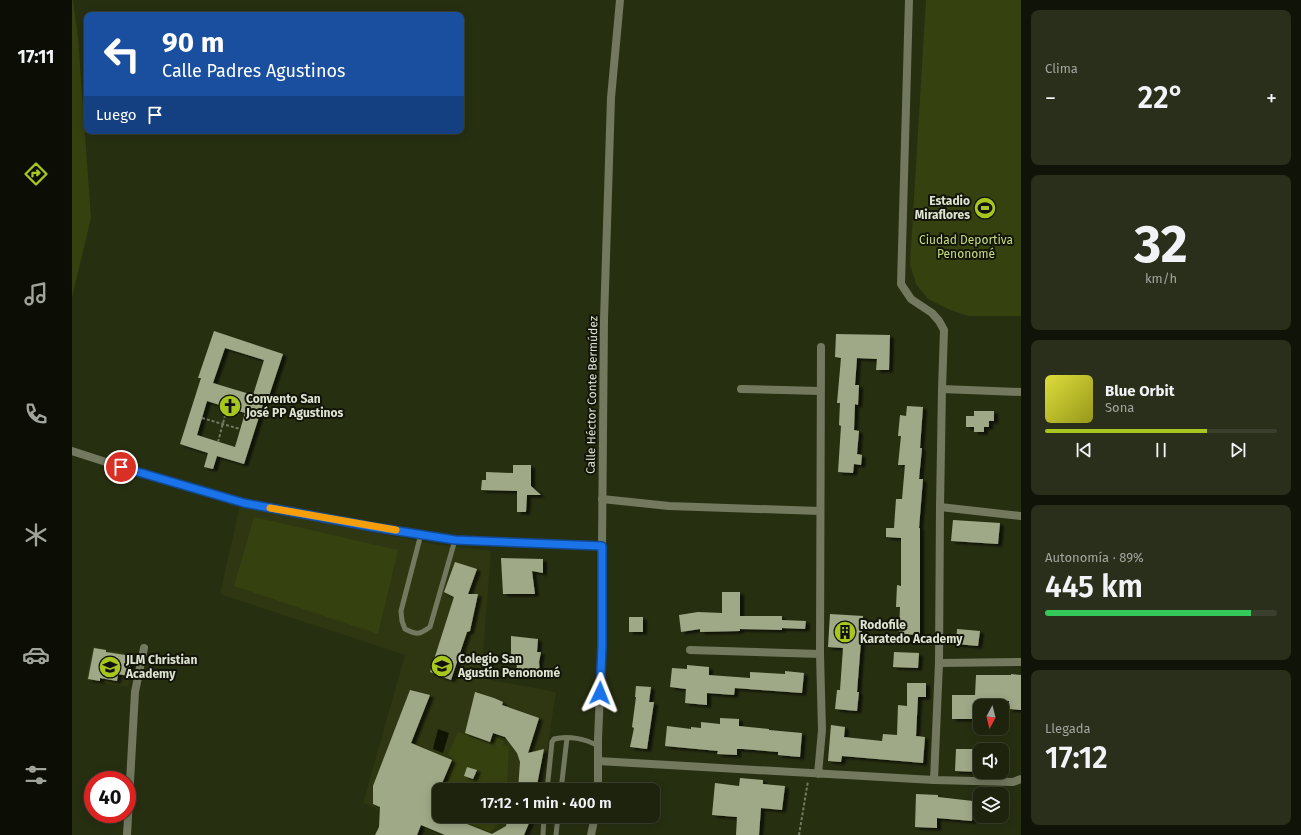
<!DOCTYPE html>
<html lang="es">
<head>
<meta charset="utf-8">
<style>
	:root { --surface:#1d230d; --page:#2a2f1b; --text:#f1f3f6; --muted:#a0a49d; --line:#3b402e; --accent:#a7c71e }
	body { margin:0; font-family:"Fira Sans",sans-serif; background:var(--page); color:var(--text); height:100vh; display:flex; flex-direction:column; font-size:15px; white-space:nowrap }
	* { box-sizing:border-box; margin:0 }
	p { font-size:13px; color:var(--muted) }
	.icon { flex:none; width:22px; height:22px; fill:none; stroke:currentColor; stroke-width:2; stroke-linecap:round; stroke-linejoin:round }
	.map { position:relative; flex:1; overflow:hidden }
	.panel { display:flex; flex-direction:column; gap:10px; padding:10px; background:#101307; width:280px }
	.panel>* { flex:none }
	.banner { position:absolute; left:12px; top:12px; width:380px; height:122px; border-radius:8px; box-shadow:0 2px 10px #0003,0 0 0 1px var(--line); background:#1a4fa0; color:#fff; overflow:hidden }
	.needle { width:26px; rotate:187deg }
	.controls { position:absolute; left:901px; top:699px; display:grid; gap:8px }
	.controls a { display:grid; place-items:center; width:36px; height:36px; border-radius:8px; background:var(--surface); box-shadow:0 2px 10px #0003,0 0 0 1px var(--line); font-size:20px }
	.speed { position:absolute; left:12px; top:771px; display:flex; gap:8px; font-size:20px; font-weight:700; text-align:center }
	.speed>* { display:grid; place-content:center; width:52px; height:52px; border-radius:50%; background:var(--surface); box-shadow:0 2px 10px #0003,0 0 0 1px var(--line); line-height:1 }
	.speed .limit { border:6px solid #d22; background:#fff; color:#111 }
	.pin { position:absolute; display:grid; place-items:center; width:34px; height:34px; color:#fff; margin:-17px; border:2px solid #fff; border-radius:50%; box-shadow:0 1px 4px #0007 }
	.me { position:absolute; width:44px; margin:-22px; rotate:2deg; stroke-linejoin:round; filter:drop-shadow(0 0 3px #0008) }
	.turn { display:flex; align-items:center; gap:14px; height:84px; padding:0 12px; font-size:18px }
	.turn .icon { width:52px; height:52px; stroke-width:2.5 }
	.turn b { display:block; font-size:28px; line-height:34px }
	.then { display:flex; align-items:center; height:38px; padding:0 12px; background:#0003; gap:8px; font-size:15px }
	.big { font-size:30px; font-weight:600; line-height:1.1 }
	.panel .tile { flex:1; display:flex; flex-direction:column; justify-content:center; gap:6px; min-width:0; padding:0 14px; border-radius:8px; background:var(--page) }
	.panel .dial { align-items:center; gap:0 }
	.dial b { font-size:52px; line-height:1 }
	.song { display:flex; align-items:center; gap:12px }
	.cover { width:48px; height:48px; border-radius:6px; background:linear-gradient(135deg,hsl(60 70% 55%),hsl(60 70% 35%)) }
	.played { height:4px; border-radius:2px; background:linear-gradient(90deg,var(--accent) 70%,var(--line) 70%) }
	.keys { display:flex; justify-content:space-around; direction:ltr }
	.heat { display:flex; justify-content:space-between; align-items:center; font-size:22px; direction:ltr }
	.charge { height:6px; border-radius:3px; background:linear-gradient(90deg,#34c759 89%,var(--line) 0) }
	.trip { position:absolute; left:360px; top:783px; width:228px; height:40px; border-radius:8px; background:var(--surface); box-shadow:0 2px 10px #0003,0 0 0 1px var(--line); font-weight:600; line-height:40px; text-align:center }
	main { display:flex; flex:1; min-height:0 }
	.tabs { display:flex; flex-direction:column; width:72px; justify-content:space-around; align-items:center; background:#0c0e05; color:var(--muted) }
	.tabs .icon { width:28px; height:28px }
	.tabs .current { color:var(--accent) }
	.tabs b { font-size:18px; color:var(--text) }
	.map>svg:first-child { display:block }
	.built { fill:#2e3711 }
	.green { fill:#364110 }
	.water { fill:#101402 }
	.building { fill:#9fa987; fill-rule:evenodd; filter:url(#shadow) }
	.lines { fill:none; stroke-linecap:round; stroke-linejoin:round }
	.path { stroke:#737a61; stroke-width:2; stroke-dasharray:3 2; stroke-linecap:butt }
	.service { stroke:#72795f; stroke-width:5 }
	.minor { stroke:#72795f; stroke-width:8 }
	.tertiary { stroke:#72795f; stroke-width:8 }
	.route-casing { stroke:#114b97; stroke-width:10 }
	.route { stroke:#1a73e8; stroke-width:7 }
	.slow { stroke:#f59e0b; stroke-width:7 }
	.labels { text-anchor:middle; stroke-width:4; stroke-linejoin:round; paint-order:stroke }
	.poi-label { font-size:12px; font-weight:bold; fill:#dde3d1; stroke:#121508; text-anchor:start }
	.park-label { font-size:12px; fill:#c4dc80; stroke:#121508 }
	.street-label { font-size:12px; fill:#dde3d1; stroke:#121508 }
</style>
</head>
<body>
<main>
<nav class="tabs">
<b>17:11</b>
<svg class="icon current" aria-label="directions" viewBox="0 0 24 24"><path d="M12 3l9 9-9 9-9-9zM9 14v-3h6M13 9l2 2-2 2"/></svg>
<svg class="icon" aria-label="music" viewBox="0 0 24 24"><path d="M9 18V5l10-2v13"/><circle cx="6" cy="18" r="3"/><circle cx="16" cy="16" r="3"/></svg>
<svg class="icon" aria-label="phone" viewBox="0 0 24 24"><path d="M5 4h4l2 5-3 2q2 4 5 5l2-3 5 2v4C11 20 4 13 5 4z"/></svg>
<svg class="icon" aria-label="climate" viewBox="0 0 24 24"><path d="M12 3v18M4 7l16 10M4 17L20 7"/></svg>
<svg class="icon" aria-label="car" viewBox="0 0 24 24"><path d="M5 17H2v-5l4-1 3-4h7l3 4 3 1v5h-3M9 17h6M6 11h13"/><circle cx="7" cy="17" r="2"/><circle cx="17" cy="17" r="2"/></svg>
<svg class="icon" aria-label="filters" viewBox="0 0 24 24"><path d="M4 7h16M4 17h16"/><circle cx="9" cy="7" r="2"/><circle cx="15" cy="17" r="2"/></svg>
</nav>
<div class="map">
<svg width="949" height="835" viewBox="0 0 949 835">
	<defs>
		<filter id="shadow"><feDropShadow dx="4" dy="2.5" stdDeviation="1" flood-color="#0009"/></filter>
	</defs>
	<rect width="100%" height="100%" fill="#272f11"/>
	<!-- built -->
	<path class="built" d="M168 505 361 544 419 551 409 678 484 692 470 783 479 785V790H367V816H473L462 819 455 835H365L291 803 333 655 148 594Z
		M21 647 62 654 56 687 14 680Z"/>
	<!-- green -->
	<path class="green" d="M0 0H1L6 38 19 218 0 297Z
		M854 0H949V316H896L876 309 856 299 844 284 838 264Z
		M182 517 326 550 306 634 162 586Z
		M386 732 417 743 420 744 422 737 432 741 431 745 437 746 435 790H369L382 758 376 755Z
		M379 816H431L432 819 418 832Z"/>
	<!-- water -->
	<path class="water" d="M366 729 377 733 371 753 361 749Z"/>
	<!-- building -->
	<path class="building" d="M142 331 211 354 196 399 193 398 172 464 145 456 141 469 132 467 136 453 108 444 129 378H126ZM153 348 192 360 181 395 141 383ZM135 401 173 413 163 447 125 435Z
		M764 334 818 335 817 370H804L805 359 785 358 783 385H787L786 405 783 404 782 430 787 431 785 454 790 455 789 465 782 464 781 473 766 472 769 426 767 425 768 403H765L769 358 763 357Z
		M835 406 851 407 848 448H850L847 479H851L847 528H848V635L827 634 828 607H824L825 585 829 586V538L814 537V528H822L824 499H830L833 465H826L829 436H826L828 415 834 416Z
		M902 411H922V421H917V427H912V432H902V427H894V416H902Z
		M441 465H459V486L469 495H455L454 512H445V491L409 490 410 480H414V472L441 473Z
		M881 520 928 523 926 544 879 541Z
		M429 558 471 559V573L460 571 463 594H431Z
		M383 562 405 569 396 594H406L398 631 395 632 379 680 358 672 382 597 372 592Z
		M650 592H668V616H710V620L734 621 733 629 710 628V630L668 629V631L628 632V629L609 632 607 615 626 612 650 613Z
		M758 614 791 616 785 692H787L785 711 763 709 765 690H768L771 648 756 647Z
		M557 617H571V632H557Z
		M885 629 908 631 906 646 884 644Z
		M439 636 466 639 465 652H469L467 662 468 675 444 676 445 663H439Z
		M22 648 34 650V652L60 656 56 676 46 674 45 681 28 678V681L16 679Z
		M822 652 847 653 846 668 821 667Z
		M615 665 637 667V675L678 678V672L713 674V671L732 673 730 693 663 688 662 695 635 693V705L613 703 614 689 598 687 600 668 615 669Z
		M939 674 949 675V710L937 709V701L908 700 907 719H880V695H903L904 675H939Z
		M835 683H854V697H846L844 736 853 737 851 763 770 756 769 762 756 761 759 725 773 727 772 737 810 741 811 734 825 735 826 705 835 706Z
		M564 686 579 687 577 702H582L575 749 558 747 562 728 560 727 564 697H563Z
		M338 690 358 695 339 743 380 760 359 809 367 813V816H375L420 834 434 826 435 821 442 816H460L452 835H373L349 825 345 835H303L307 827 308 807 301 804V786Z
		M403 692 422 698 431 702 430 705 467 718 456 753 472 749 464 790H446L448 762 445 753 433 737 421 733 418 742 393 733Z
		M648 718 667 719V726L697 729V730L730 733 728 757 706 755V752L671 749H665V755L645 754 646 751 593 746 595 726 619 729V727L629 728V722L648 724Z
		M884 749H908V772L883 771Z
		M395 767 405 770 401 779 392 776Z
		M668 778 691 780V784L713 786 710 810 689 808 687 835H664L665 817 640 815 643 783 667 786Z
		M844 794 866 795V797L901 801 900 821 865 818V828L843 827Z"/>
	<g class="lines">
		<!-- path -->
		<path class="path" d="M130 418 168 429
			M146 442 155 408
			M727 835 736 781"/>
		<!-- service -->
		<path class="service" d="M349 534 329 611 330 621 333 629C345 635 347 635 358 627L383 540
			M475 790 480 742 482 739C496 735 514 739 526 746
			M489 790 495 738
			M471 835 472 816
			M484 835 486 816"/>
		<!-- minor -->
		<path class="minor" d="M669 389 749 391
			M870 389 949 392
			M0 451 37 463 172 503 301 527 383 540 530 546
			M530 499 597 506 748 511
			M868 507 949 516
			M618 650 748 654
			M867 663 949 662
			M526 761 862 780 867 663 868 507 870 389 872 330 867 321 860 313 839 299 829 284 837 0
			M746 774 750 730 748 654 749 347
			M862 780 941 782 949 779
			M55 835 63 692 72 648"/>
		<!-- tertiary -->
		<path class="tertiary" d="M526 790V739L530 646V546L532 320 539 98 548 0
			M519 835 523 816"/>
	</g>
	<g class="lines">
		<!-- route casing -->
		<g class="route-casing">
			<path id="route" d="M49 467 172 503 301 527 383 540 530 546V646L528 693"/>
		</g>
		<!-- route -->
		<use href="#route" class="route"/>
		<!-- slow -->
		<path class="slow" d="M198 508 324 530"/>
	</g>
	<!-- icons -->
	<defs>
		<g id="stadium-disc" transform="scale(1.15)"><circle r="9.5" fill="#a7c71e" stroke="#121508"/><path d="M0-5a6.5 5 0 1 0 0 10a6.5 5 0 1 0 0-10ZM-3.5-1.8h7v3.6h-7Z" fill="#111"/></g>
		<g id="church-disc" transform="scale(1.15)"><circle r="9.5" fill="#a7c71e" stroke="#121508"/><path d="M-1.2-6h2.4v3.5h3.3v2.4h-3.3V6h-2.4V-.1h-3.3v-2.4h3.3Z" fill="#111"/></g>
		<g id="building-disc" transform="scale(1.15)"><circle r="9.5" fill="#a7c71e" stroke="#121508"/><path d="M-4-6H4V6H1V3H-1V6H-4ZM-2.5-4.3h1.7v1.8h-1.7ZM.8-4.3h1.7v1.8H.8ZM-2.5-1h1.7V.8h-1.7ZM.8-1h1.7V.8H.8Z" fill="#111"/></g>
		<g id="school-disc" transform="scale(1.15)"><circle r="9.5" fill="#a7c71e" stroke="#121508"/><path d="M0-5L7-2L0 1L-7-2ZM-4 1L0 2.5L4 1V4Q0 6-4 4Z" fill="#111"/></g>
	</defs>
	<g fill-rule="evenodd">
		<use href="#stadium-disc" x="913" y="208"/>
		<use href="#church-disc" x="158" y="406"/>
		<use href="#building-disc" x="773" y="632"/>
		<use href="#school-disc" x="370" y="666"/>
		<use href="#school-disc" x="38" y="667"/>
	</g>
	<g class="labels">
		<!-- poi labels -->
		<g class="poi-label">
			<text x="898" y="205" text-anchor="end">Estadio<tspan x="898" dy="14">Miraflores</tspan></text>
			<text x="174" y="403">Convento San<tspan x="174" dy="14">José PP Agustinos</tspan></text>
			<text x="788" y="629">Rodofile<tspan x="788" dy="14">Karatedo Academy</tspan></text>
			<text x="386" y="663">Colegio San<tspan x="386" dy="14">Agustín Penonomé</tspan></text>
			<text x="54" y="664">JLM Christian<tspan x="54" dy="14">Academy</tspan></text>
		</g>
		<!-- park labels -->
		<g class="park-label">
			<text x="894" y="244">Ciudad Deportiva<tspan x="894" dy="14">Penonomé</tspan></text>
		</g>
		<!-- street labels -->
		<g class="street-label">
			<text transform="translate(520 395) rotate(-89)" y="4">Calle Héctor Conte Bermúdez</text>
		</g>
	</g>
</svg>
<div class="controls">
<a><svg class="needle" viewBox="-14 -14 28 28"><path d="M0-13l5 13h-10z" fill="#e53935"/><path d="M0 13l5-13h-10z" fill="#a0a49d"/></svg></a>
<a><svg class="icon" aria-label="sound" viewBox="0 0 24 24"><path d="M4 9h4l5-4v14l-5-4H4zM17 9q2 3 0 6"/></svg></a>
<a><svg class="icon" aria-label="layers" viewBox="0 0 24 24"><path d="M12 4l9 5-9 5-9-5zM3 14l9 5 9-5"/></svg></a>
</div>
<div class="speed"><div class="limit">40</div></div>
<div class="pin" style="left:49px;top:467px;background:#d93025"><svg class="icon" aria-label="arrive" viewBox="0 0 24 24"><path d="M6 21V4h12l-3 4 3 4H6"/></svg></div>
<svg class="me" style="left:528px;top:693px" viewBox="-20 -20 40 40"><path d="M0-17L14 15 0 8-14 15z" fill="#1a73e8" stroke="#fff" stroke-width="4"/></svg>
<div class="trip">17:12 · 1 min · 400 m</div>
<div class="banner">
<div class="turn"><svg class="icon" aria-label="left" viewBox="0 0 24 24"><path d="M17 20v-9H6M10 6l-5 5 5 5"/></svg><div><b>90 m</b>Calle Padres Agustinos</div></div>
<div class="then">Luego<svg class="icon" aria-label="arrive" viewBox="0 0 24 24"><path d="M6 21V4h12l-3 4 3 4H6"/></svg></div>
</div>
</div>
<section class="panel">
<div class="tile"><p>Clima</p>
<div class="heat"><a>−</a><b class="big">22°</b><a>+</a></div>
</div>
<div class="tile dial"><b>32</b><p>km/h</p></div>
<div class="tile">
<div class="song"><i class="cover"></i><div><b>Blue Orbit</b><p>Sona</p></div></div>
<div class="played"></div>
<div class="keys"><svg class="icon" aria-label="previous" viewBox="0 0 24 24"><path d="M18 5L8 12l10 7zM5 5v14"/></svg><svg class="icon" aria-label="pause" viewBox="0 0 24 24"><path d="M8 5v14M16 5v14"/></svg><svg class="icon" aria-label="next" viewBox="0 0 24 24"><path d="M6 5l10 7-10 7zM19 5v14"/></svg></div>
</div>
<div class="tile"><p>Autonomía · 89%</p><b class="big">445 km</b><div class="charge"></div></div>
<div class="tile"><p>Llegada</p><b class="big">17:12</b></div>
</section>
</main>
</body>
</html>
